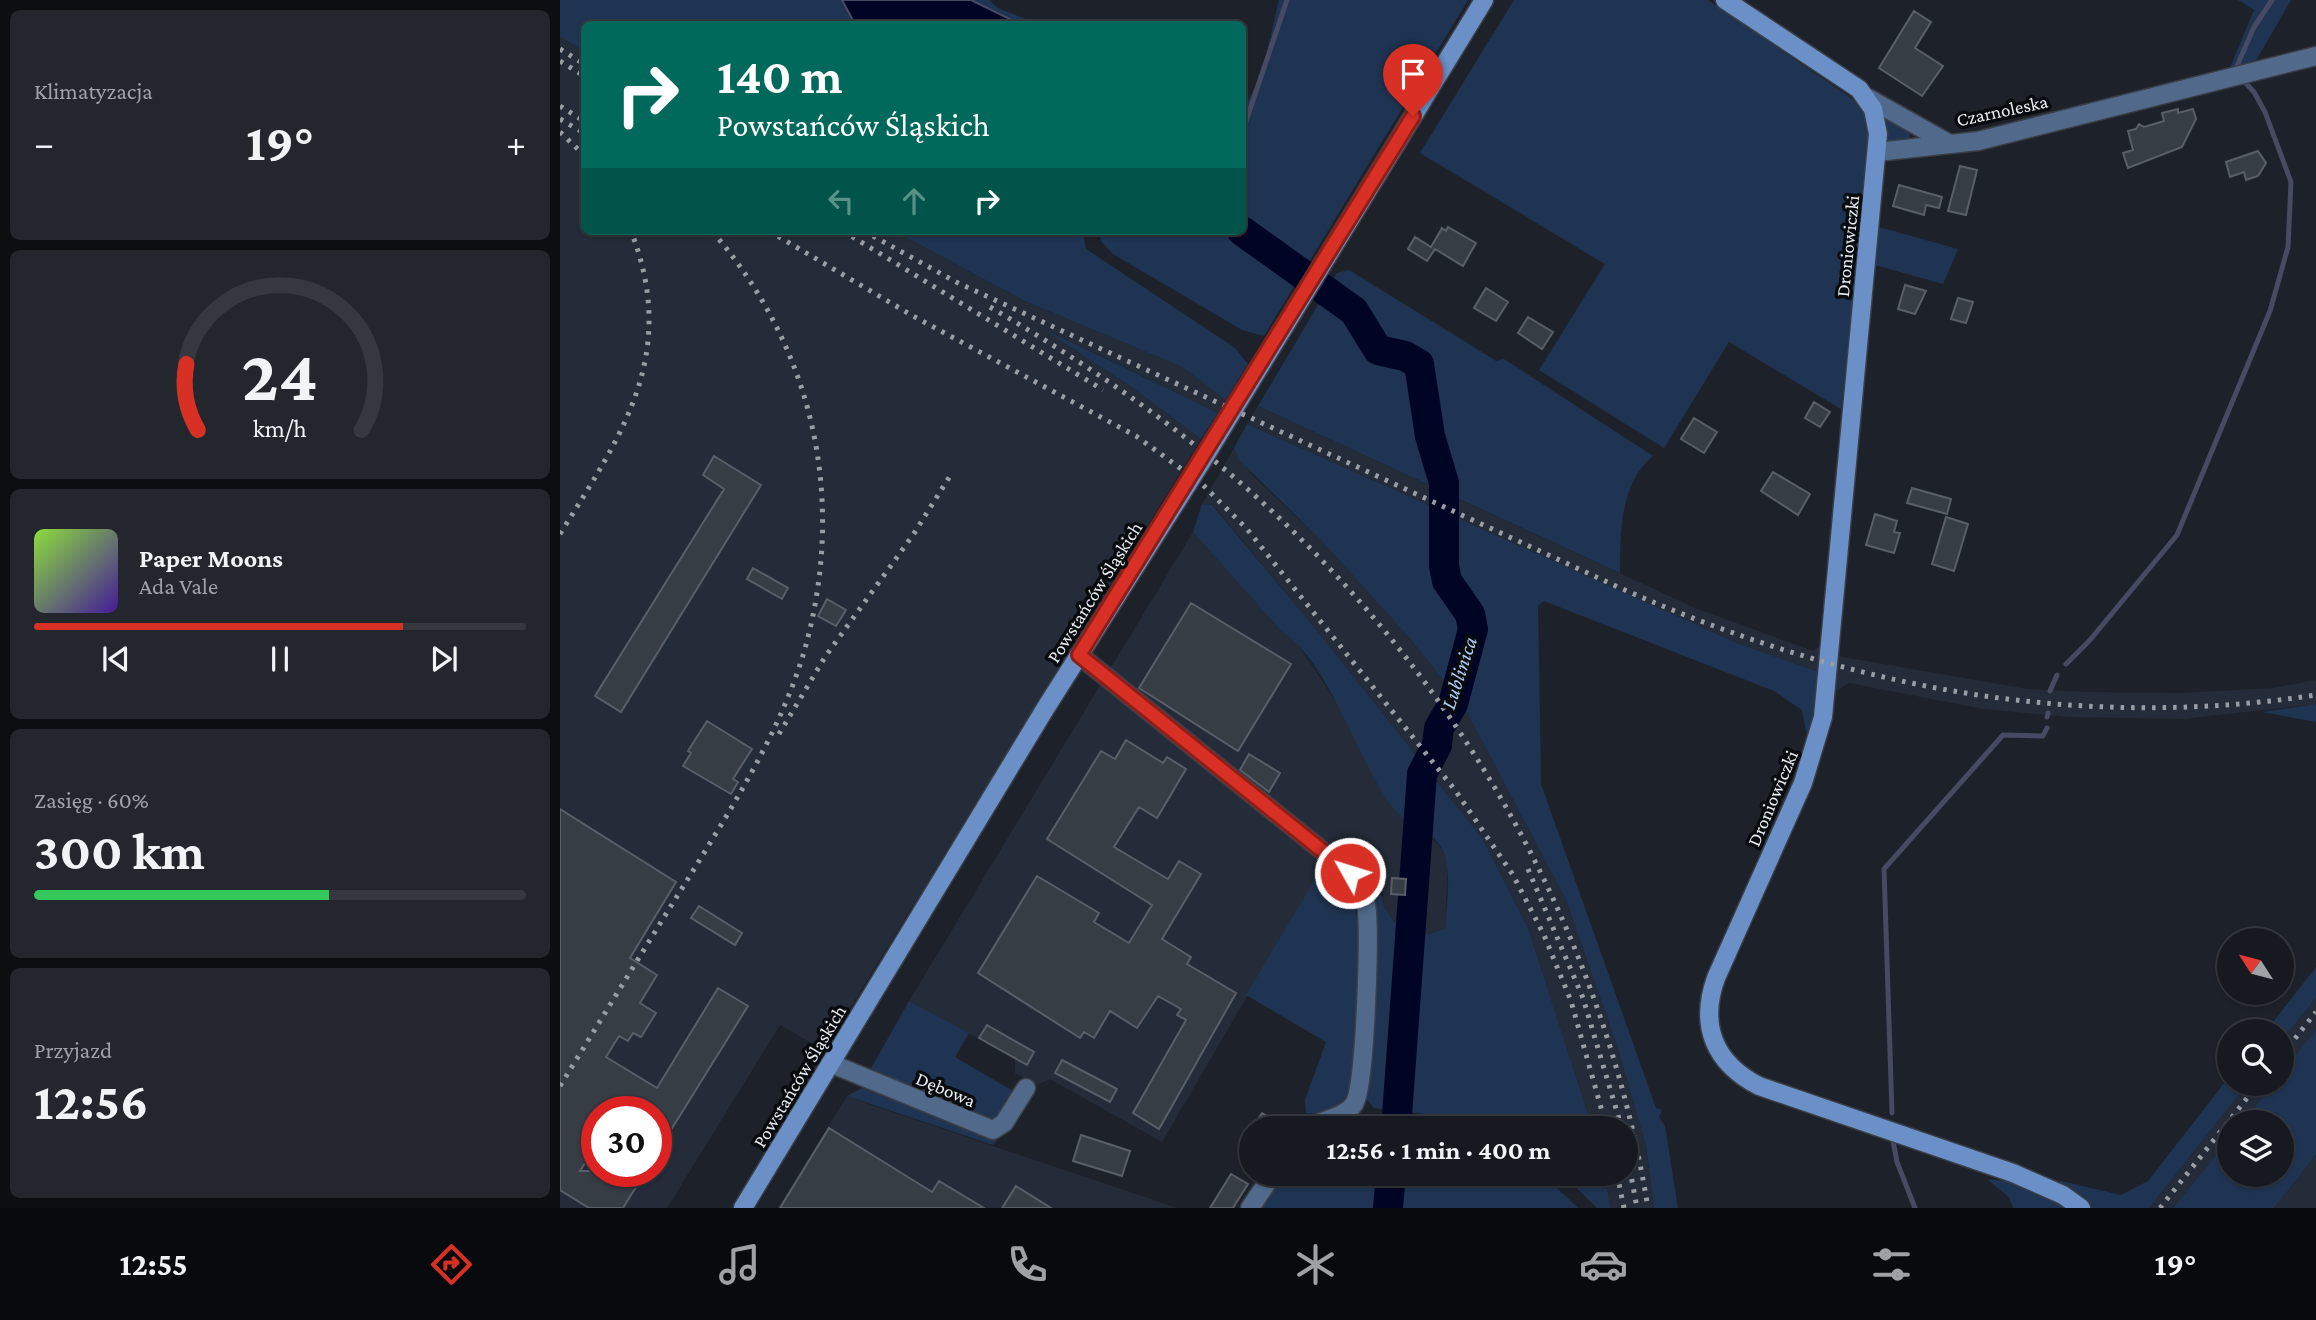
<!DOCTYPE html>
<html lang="pl">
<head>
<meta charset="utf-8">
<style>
	:root { --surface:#161a20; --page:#23272d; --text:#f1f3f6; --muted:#9ea1a5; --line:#35383e; --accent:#d93025 }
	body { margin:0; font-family:"Crimson Pro",serif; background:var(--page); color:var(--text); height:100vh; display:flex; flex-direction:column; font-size:26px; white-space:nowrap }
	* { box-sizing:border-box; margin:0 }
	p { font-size:23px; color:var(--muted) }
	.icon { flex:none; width:38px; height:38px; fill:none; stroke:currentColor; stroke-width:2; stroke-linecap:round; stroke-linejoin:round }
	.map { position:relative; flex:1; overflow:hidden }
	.panel { display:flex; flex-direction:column; gap:10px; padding:10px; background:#0c0e12; width:560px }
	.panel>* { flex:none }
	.hud { position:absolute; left:21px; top:21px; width:665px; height:214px; border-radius:10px; box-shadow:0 2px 5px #0004,0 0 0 2px var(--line); background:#00695c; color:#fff; overflow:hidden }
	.needle { width:46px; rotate:306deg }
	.fabs { position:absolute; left:1657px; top:928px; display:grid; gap:14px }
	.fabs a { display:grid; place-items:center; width:77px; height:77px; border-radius:50%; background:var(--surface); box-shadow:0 2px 5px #0004,0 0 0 2px var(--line); font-size:35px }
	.speed { position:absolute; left:21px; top:1096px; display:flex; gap:14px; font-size:35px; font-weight:700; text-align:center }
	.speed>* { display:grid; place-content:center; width:91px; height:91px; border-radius:50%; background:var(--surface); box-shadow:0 2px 5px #0004,0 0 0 2px var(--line); line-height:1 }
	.speed .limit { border:10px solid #d22; background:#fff; color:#111 }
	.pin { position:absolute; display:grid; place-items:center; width:60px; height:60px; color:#fff; margin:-72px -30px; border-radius:50% 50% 50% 0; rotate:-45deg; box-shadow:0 0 7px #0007 }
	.pin .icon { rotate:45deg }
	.me { position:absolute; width:77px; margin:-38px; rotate:309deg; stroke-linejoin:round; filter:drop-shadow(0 0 5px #0008) }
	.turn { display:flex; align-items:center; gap:24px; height:147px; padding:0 21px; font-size:32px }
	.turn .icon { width:91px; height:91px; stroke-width:2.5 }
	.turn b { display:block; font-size:49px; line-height:60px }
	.lanes { display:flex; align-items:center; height:66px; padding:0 21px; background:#0003; justify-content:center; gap:35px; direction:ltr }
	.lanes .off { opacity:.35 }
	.big { font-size:52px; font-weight:700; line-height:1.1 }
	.panel .widget { flex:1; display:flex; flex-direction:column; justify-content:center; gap:10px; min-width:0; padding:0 24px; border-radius:10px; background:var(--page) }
	.panel .dial { align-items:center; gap:0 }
	.dial svg { height:182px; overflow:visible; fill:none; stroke:var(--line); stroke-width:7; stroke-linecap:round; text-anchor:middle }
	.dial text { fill:var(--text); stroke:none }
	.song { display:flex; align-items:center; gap:21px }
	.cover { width:84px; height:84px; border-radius:10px; background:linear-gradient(135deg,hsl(90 70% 55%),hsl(260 70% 35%)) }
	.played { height:7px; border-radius:4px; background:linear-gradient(90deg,var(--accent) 75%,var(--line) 75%) }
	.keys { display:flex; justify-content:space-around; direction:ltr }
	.heat { display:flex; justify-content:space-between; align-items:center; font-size:38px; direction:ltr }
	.charge { height:10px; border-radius:5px; background:linear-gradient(90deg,#34c759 60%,var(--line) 0) }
	.trip { position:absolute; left:679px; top:1116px; width:399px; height:70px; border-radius:35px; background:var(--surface); box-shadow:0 2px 5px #0004,0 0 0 2px var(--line); font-weight:700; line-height:70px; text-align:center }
	.dock { display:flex; height:112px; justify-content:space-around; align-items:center; background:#090a0d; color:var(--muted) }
	.dock .icon { width:49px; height:49px }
	.dock .on { color:var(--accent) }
	.dock b { font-size:32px; color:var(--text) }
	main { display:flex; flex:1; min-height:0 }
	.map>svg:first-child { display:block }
	.built { fill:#232c38; fill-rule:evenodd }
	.green { fill:#1f3452 }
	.water { fill:#000425; stroke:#464a62; stroke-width:2 }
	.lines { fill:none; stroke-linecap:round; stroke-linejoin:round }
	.stream { stroke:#464a62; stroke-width:5 }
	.river { stroke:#000425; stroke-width:30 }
	.building { fill:#373d45; stroke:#585f68; stroke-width:2 }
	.street-casing { stroke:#3a3e46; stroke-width:21 }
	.secondary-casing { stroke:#3a3e46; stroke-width:21 }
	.street { stroke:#51698a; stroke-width:18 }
	.secondary { stroke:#6a90c7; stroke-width:18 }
	.rail { stroke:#9a9ea4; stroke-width:5; stroke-dasharray:3.5 7; stroke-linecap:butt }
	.route-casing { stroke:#8d1f18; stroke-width:18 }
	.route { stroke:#d93025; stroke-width:12 }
	.labels { text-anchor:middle; stroke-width:7; stroke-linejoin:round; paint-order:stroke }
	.street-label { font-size:19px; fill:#e9edf2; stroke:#090c0f }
	.water-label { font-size:21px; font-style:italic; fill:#b1cdf4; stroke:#090c0f }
</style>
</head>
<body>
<main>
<section class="panel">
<div class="widget"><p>Klimatyzacja</p>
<div class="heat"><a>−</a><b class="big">19°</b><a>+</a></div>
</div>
<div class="widget dial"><svg viewBox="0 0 100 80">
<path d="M14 69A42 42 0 1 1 86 69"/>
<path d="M14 69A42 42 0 0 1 9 40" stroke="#d93025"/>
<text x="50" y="56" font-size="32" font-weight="700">24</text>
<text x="50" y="72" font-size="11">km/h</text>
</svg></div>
<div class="widget">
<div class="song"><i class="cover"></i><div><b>Paper Moons</b><p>Ada Vale</p></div></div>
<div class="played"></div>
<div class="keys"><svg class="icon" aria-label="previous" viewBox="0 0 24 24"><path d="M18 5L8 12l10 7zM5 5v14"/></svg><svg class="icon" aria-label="pause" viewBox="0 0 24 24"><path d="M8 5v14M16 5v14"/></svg><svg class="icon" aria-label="next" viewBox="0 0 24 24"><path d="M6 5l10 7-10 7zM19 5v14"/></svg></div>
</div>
<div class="widget"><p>Zasięg · 60%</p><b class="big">300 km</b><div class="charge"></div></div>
<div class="widget"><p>Przyjazd</p><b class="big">12:56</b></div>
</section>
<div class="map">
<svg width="1756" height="1208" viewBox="0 0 1756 1208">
	<rect width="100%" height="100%" fill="#1d222a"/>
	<!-- built -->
	<path class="built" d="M0 37 24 51V231H334L465 301 622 367 666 400 658 413 489 331 573 388 641 439 264 1050 220 1025 107 1208H0ZM37 1111H96V1171H37Z
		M698 406 1135 608 1253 651 1262 644 1259 672 1177 643 687 424Z
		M674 448 691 474 760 539 846 634 902 703 1006 900 1058 1049 1086 1146 1094 1208H1051L1044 1174H1066V1129H1033L968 928 922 838 750 622 653 505 642 504Z
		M633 532 722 632 735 640 861 831 878 844 888 860 885 928 870 934 843 932 824 908 822 878 795 870 772 851 602 1142 490 1079 476 1085 455 1073V1059L349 1001Z
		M1278 656 1467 689 1527 692 1620 693 1713 688 1756 680V704L1623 719 1508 717 1423 709 1289 683 1275 692Z
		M1756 998V1029L1722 1072V1040Z
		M1688 1083H1713L1683 1122H1670L1669 1139 1613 1208H1589Z
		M287 1096 317 1107 617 1208H218Z
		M1756 1155V1208H1714Z"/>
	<!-- green -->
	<path class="green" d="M0 0H429L438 8 478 24H24V51L0 37Z
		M719 0H908L704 336 682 330 553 254 541 241 539 231H682L683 109 701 78Z
		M954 0H1148L1297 102 1306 119 1310 145 1281 409 1169 342 1104 448 979 370 1045 264 860 153Z
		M1678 0H1731L1694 64 1669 70 1694 10Z
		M1324 117 1350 129 1349 140 1325 142Z
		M1319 227 1398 249 1383 284 1315 265Z
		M334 231H523L526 249 675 348 688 364 666 400 622 367 465 301Z
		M789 270 930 357 936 361 944 359 1093 456C1060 483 1060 533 1060 573L698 406 777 273Z
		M482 328 658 413 641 439 573 388Z
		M687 424 1177 643 1259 672 1248 743 1242 710 1214 691 984 601 978 606 981 784 1096 1108 1102 1110 1099 1117 1105 1126 1118 1208H1094L1086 1146 1058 1049 1006 900 902 703 846 634 760 539 681 462 674 448Z
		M642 504 652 505 750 622 922 838 968 928 1033 1129H942L909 1119 814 1108 805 1097 815 895 822 896 824 908 843 932 870 934 885 928C887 895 900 835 853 830 845 820 835 811 828 801 798 758 766 658 722 632L633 532Z
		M1756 704V722L1702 712Z
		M765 862C776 872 786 881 791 895 805 930 806 1051 793 1086 786 1104 764 1117 746 1113L745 1100 766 1042 686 995Z
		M1756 967V998L1722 1040V1031H1706Z
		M349 1001 409 1033 395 1057 455 1092 441 1116 427 1121 309 1072Z
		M1756 1029V1155L1714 1208H1613L1669 1139 1670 1174H1722V1122H1683L1713 1083H1722V1072Z
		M1669 1077 1670 1083H1688L1589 1208H1532L1488 1178 1561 1195 1588 1181Z
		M302 1088 437 1140 433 1145 287 1096Z
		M783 1121 876 1129H766Z
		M720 1174H982L1018 1208H697Z
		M1002 1174H1044L1051 1208H1037Z
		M1428 1180C1457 1179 1481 1192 1506 1208H1453L1449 1197Z"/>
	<!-- water -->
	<path class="water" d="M282 0H411L460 24H295Z"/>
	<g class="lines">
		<!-- stream -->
		<path class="stream" d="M1677 66 1694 27 1712 0
			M682 133 727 0
			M1506 664 1530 640 1617 535 1710 311 1728 247 1731 182 1705 112 1694 92 1681 78
			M1490 691 1497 675
			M1487 717 1488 713
			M1332 1113 1324 869 1443 735 1483 736 1487 728
			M1333 1141 1337 1162 1355 1208"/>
		<!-- river -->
		<path class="river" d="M682 231 794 311 818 350 845 356 859 364 870 436 884 483V566L887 581 910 614 913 629 893 704 879 728 877 745 862 774 836 1129
			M828 1208 831 1174"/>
	</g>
	<!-- building -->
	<path class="building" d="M1354 11 1371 22 1355 48 1383 66 1362 96 1319 68Z
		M1618 109V113L1633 109 1636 119 1622 147 1568 168 1563 153 1573 150 1568 131 1576 129 1579 124 1584 127 1604 121 1602 113Z
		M1698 151 1706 163 1698 176 1686 180 1684 172 1670 177 1666 162Z
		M1400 166 1417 170 1406 215 1388 211Z
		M1339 185 1382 197 1379 208 1366 205 1364 215 1333 206Z
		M888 227 916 243 903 266 875 249 867 261 848 249 855 237 871 247 882 228 886 231Z
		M1345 285 1366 291 1355 314 1338 309Z
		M926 288 948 302 936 321 914 308Z
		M1398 298 1413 302 1406 323 1391 319Z
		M968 317 993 332 982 349 958 333Z
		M1254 402 1270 412 1260 427 1245 418Z
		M1134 418 1157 432 1144 453 1121 439Z
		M154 456 201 485 61 712 35 696 164 489 143 475Z
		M1213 472 1250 494 1238 515 1201 491Z
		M1352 488 1391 499 1387 514 1347 503Z
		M1315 514 1337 521 1334 532 1340 533 1334 553 1306 545Z
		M1386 517 1408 524 1394 571 1372 564Z
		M193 568 228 588 222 599 187 579Z
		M267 599 286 610 276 626 258 616Z
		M631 603 731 664 678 751 579 688Z
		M147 721 192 749 173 779 178 782 171 794 123 766 131 753 128 751Z
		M566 740 603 763 607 757 626 769 597 818 579 807 554 847 608 879 619 861 641 874 602 939 631 957 627 964 676 993 599 1129 573 1113 626 1020 617 1015 621 1009 598 996 577 1028 550 1011 534 1038 524 1032 520 1038 418 973 477 876 539 913 534 922 569 943 592 905 487 839 541 751 555 759Z
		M689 754 720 773 709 792 680 770Z
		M0 809 116 882 70 958 97 975 80 1003 96 1013 81 1037 73 1033 68 1041 59 1036 46 1057 97 1088 158 988 188 1006 96 1154V1111H37V1144L20 1171H86L63 1208H29L0 1190Z
		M832 878 846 879 845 895 831 894Z
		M139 906 182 933 175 945 131 918Z
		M427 1025 474 1052 467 1065 419 1038Z
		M502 1060 557 1089 550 1102 495 1073Z
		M702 1113 714 1120 709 1129H692Z
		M269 1128 372 1192 379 1181 424 1208H220Z
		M521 1135 570 1151 562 1176 513 1161Z
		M671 1174 688 1184 673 1208H650Z
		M456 1186 491 1208H442Z"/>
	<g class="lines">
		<!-- street casing -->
		<g class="street-casing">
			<path id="street" d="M1308 98 1388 143
				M1317 152 1418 141 1756 56
				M519 655 790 873C800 883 805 897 807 911 809 939 806 1086 794 1104 785 1118 761 1119 748 1129
				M272 1064 433 1130 444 1123 466 1088
				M690 1208 713 1174"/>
		</g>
		<!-- secondary casing -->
		<g class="secondary-casing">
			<path id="secondary" d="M1165 0 1299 89 1313 109 1318 134 1263 717 1243 783 1156 978C1139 1025 1154 1063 1199 1086L1453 1173 1503 1195 1521 1208
				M183 1208 485 709 641 463 924 0"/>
		</g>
		<!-- street -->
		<use href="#street" class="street"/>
		<!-- secondary -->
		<use href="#secondary" class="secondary"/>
		<!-- rail -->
		<path class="rail" d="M0 49 21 62
			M0 61 24 76
			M0 106 24 121
			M0 119 24 133
			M0 132 24 155
			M209 231 353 316 576 436 642 484 687 529 895 790 953 875 984 935 1011 1001 1047 1129
			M283 231 543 390
			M313 236 396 282 1058 587C1282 686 1511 732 1756 695
			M430 307C505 351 578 399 646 454 879 642 1040 912 1088 1208
			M0 534C63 433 119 354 71 231
			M219 734 265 657 353 535 390 476
			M968 869 1023 998 1060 1122
			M1722 1055 1756 1012
			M0 1086C44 1015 87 944 131 874 174 804 220 732 244 652 287 501 255 350 152 231
			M1066 1148 1077 1208
			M1057 1174 1064 1208
			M1600 1208 1699 1083"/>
	</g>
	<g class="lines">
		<!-- route casing -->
		<g class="route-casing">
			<path id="route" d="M790 873 519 655 853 116"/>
		</g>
		<!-- route -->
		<use href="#route" class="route"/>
	</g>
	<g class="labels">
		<!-- street labels -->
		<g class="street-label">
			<text transform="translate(1442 110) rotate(-12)" y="7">Czarnoleska</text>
			<text transform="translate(1287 246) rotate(-84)" y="7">Droniowiczki</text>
			<text transform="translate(534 592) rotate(-58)" y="7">Powstańców Śląskich</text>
			<text transform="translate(1212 798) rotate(-67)" y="7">Droniowiczki</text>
			<text transform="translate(239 1076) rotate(-59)" y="7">Powstańców Śląskich</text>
			<text transform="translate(386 1089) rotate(23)" y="7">Dębowa</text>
		</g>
		<!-- water labels -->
		<g class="water-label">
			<text transform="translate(899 673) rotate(-72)" y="7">Lublinica</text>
		</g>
	</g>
</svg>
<div class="fabs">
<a><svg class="needle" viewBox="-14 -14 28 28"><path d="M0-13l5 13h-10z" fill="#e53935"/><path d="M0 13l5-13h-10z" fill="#9ea1a5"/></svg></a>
<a><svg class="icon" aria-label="search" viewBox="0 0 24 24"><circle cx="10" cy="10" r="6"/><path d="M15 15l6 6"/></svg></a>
<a><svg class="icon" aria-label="layers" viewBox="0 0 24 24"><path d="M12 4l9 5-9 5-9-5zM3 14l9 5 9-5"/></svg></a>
</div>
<div class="speed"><div class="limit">30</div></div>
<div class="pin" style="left:853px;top:116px;background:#d93025"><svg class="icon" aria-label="arrive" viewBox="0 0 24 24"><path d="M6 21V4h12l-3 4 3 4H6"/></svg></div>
<svg class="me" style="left:790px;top:873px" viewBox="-20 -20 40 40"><circle r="17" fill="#d93025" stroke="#fff" stroke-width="3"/><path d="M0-11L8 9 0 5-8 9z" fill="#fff"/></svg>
<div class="trip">12:56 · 1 min · 400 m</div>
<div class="hud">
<div class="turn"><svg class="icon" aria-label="right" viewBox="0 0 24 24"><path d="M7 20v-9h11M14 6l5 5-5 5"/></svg><div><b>140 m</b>Powstańców Śląskich</div></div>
<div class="lanes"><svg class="icon off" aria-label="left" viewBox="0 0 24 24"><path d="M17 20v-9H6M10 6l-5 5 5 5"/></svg><svg class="icon off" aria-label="ahead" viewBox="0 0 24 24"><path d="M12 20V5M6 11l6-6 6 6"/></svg><svg class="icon" aria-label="right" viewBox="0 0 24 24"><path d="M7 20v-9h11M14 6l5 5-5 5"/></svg></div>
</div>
</div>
</main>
<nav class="dock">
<b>12:55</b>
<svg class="icon on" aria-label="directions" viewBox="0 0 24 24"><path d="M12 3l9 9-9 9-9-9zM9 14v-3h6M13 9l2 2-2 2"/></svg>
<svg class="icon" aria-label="music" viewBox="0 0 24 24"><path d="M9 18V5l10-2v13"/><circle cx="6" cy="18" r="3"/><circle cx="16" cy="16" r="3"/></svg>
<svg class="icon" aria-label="phone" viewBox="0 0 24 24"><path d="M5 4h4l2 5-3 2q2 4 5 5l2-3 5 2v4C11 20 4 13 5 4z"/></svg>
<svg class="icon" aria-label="climate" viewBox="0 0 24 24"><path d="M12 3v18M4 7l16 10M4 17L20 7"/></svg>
<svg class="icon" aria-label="car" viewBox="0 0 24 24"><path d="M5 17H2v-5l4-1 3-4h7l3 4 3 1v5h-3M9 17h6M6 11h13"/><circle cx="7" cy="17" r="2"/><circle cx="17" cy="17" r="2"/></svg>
<svg class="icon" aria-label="filters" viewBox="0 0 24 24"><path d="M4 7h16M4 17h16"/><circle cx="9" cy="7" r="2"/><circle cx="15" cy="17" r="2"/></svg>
<b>19°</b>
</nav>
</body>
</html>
